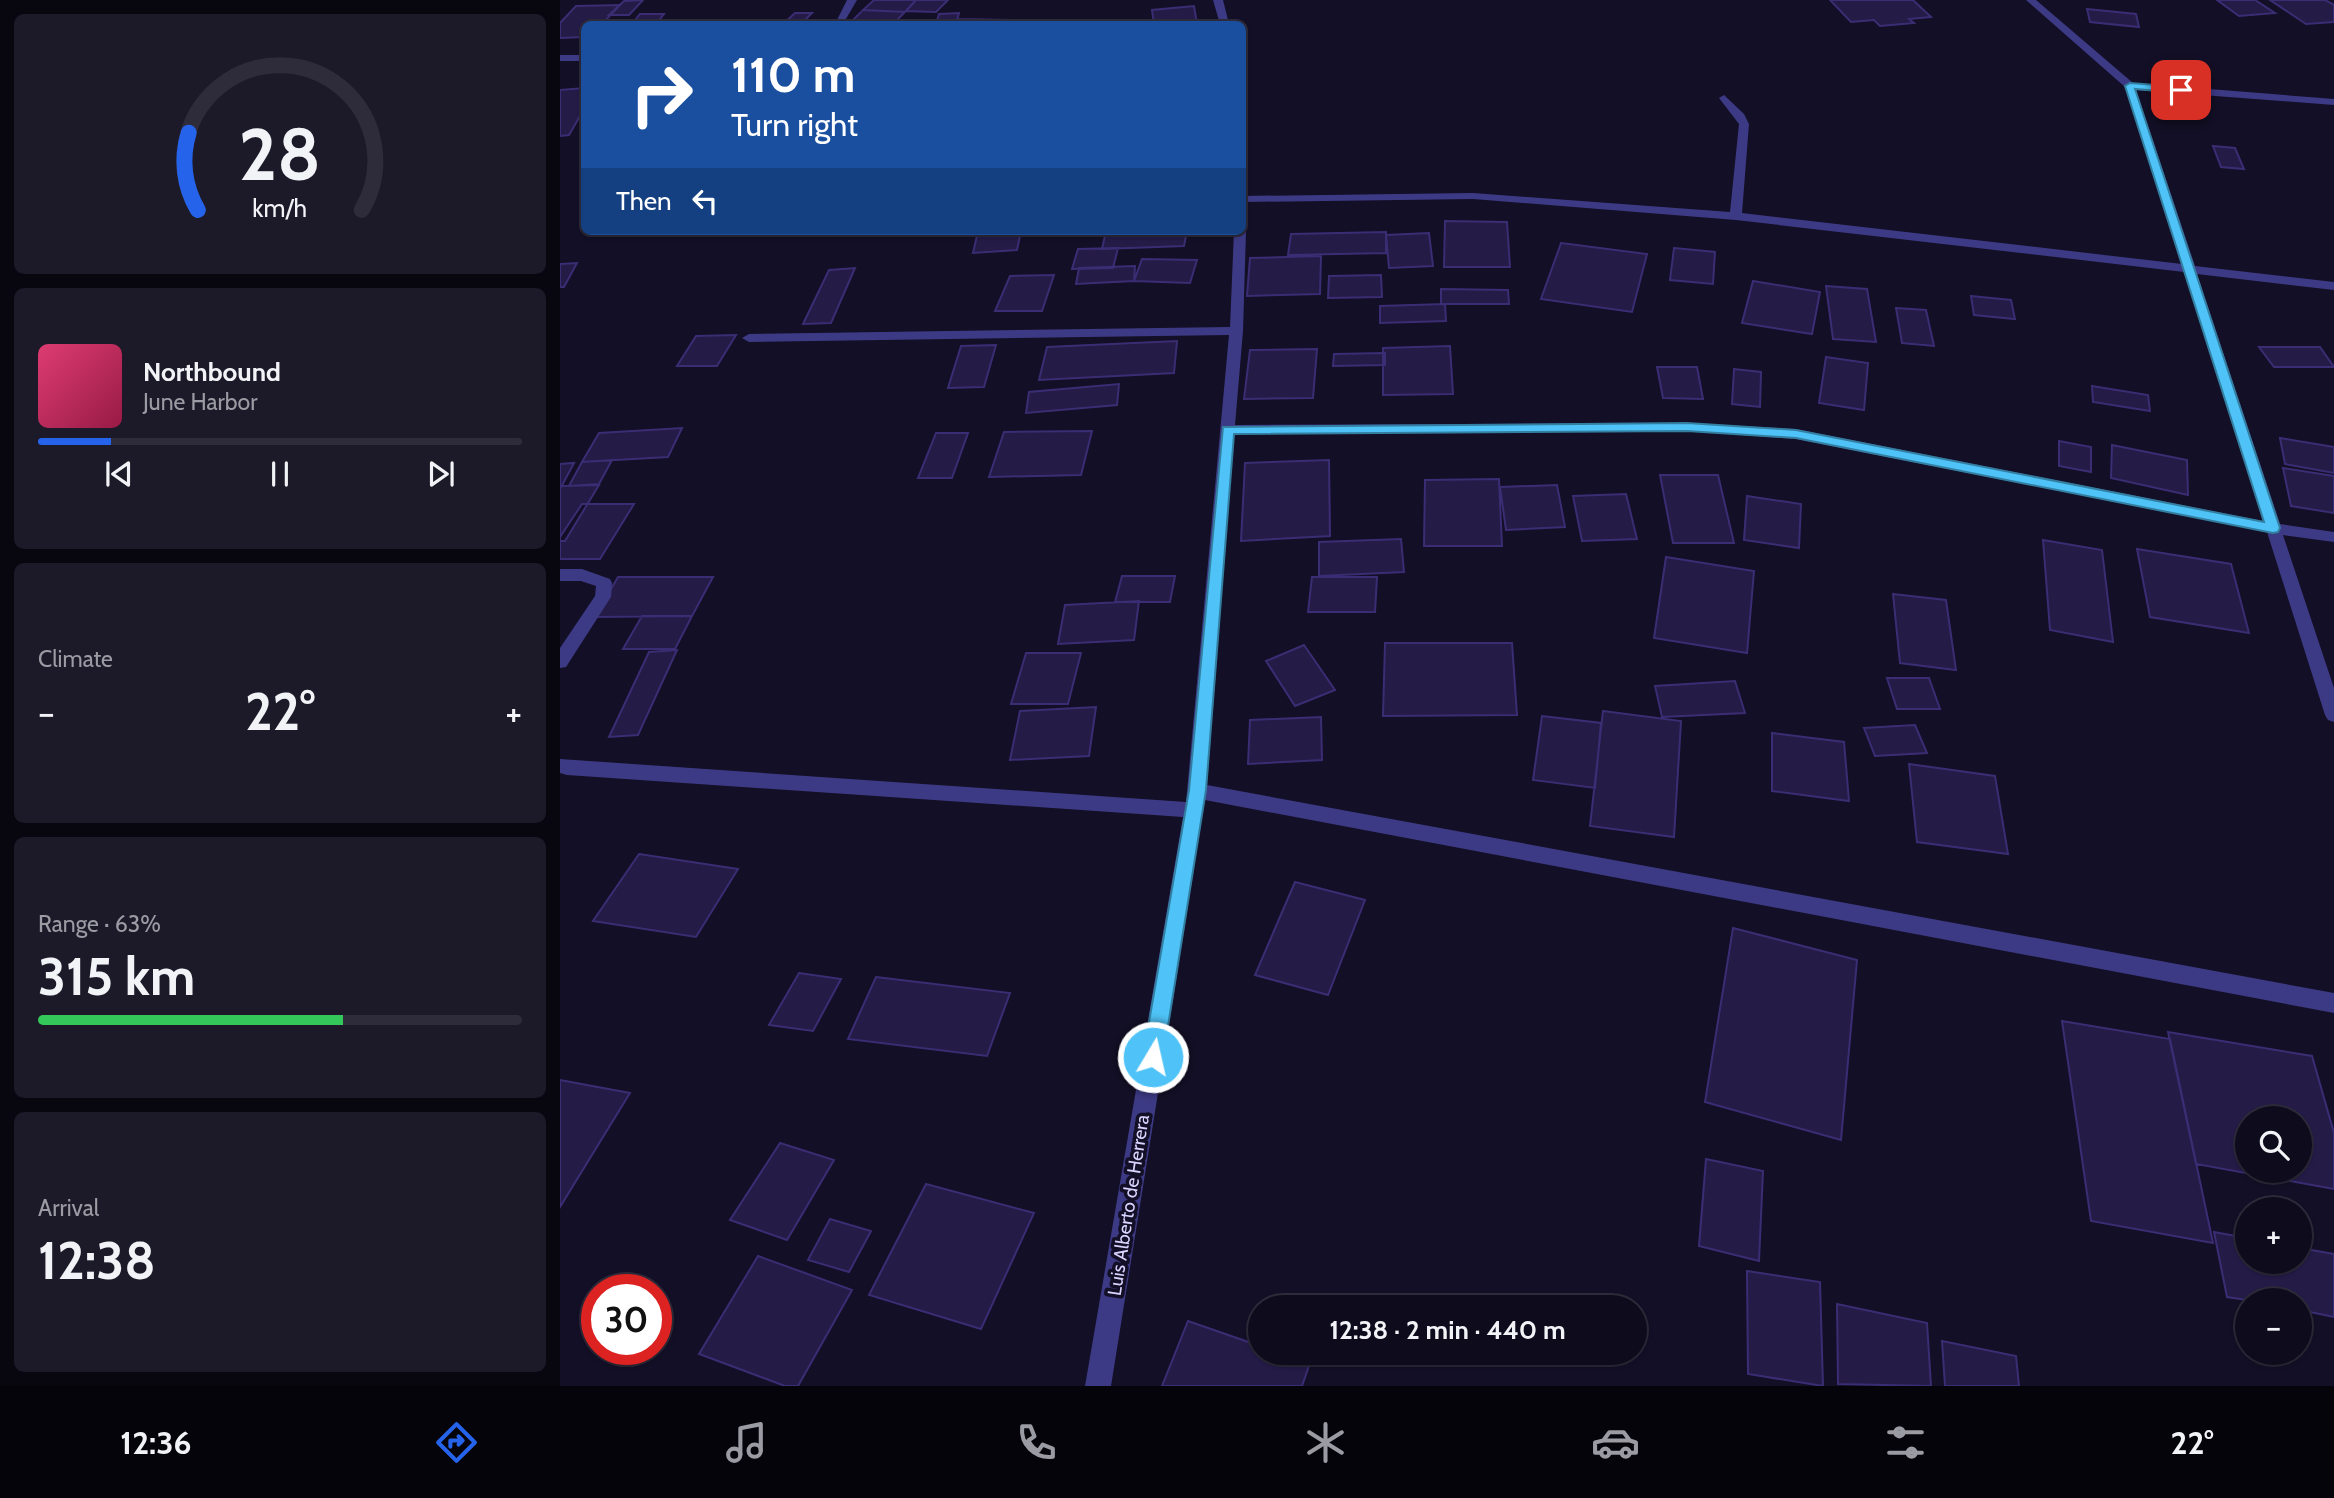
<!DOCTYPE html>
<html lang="en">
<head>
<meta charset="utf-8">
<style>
	:root { --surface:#0e0b1c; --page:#1c1929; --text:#f1f3f6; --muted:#9b9ba3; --line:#2e2b3b; --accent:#2563eb }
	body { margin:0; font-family:Cabin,sans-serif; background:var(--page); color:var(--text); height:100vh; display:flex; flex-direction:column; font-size:26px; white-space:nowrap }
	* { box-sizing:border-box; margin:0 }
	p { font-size:23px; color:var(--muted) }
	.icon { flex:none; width:38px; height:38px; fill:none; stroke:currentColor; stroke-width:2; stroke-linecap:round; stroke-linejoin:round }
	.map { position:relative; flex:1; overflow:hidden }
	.sheet { display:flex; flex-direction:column; gap:14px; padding:14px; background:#08060f; width:560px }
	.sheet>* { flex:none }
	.guide { position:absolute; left:21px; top:21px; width:665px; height:214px; border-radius:10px; box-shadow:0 2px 5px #0004,0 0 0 2px var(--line); background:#1a4fa0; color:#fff; overflow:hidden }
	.controls { position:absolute; left:1675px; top:1106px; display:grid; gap:14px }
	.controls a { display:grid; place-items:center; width:77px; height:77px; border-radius:50%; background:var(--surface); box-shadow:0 2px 5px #0004,0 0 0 2px var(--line); font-size:35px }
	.speed { position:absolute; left:21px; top:1274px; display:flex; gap:14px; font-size:35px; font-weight:700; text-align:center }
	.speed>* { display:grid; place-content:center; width:91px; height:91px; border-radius:50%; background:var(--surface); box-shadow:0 2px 5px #0004,0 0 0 2px var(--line); line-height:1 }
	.speed .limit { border:10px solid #d22; background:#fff; color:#111 }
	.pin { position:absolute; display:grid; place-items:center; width:60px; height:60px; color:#fff; margin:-30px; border-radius:14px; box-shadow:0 4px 10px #0006 }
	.me { position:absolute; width:77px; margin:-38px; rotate:9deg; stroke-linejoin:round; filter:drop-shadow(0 0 5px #0008) }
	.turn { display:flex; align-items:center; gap:24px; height:147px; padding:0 35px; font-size:32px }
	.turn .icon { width:91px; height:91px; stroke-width:2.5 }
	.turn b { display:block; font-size:49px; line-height:60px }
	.then { display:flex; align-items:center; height:66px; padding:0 35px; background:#0003; gap:14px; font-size:26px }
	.big { font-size:52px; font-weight:700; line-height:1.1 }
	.sheet .widget { flex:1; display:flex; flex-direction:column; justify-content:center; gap:10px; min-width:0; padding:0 24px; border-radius:10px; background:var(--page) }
	.sheet .dial { align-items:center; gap:0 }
	.dial svg { height:182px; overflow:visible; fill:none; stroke:var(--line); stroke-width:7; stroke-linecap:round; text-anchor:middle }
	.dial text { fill:var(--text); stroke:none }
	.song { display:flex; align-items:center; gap:21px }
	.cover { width:84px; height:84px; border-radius:10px; background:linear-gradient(135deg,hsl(340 70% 55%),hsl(340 70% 35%)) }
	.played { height:7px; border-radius:4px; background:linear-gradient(90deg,var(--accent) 15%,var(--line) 15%) }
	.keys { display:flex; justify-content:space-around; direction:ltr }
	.heat { display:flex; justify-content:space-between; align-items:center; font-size:38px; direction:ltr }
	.charge { height:10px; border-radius:5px; background:linear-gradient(90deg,#34c759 63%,var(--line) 0) }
	.trip { position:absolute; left:688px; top:1295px; width:399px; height:70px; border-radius:35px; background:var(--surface); box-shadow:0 2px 5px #0004,0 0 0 2px var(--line); font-weight:700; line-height:70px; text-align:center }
	.tab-bar { display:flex; height:112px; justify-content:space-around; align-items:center; background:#06040b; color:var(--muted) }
	.tab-bar .icon { width:49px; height:49px }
	.tab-bar .on { color:var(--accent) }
	.tab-bar b { font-size:32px; color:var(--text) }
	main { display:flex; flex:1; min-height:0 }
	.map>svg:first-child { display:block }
	.building { fill:#241b47; stroke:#3b2d73; stroke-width:2; fill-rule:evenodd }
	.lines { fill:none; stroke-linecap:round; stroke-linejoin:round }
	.street { fill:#3d3a85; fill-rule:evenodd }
	.route { fill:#4fc3f7; stroke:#337fa1; stroke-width:2 }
	.labels { text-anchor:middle; stroke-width:7; stroke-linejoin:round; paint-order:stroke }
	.street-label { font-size:19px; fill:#d9d4ff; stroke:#130f26 }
</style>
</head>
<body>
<main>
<section class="sheet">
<div class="widget dial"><svg viewBox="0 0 100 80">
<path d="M14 69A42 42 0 1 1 86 69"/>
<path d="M14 69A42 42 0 0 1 10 35" stroke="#2563eb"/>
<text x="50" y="56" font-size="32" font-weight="700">28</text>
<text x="50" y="72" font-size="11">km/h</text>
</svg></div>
<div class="widget">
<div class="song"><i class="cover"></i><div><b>Northbound</b><p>June Harbor</p></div></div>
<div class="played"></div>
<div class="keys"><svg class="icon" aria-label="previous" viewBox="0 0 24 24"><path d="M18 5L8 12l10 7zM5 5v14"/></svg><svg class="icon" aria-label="pause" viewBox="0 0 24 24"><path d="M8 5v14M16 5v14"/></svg><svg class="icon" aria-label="next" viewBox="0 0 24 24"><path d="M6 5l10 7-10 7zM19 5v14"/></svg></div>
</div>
<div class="widget"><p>Climate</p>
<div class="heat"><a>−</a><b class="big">22°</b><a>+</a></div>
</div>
<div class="widget"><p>Range · 63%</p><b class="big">315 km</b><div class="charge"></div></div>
<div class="widget"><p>Arrival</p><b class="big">12:38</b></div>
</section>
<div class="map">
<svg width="1774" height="1386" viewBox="0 0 1774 1386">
	<rect width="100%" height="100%" fill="#130f26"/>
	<!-- building -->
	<path class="building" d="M83 0 69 15H49L64 1Z
		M314 0H356L345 12 303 10Z
		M356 0H388L376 12 346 11Z
		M1270 0H1353L1371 17 1349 19 1354 23 1320 26 1314 20 1291 22Z
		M1657 0H1695L1715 13 1679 16Z
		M1710 0H1765L1774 5V22L1746 24Z
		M60 5 42 24H24V37L0 38V23L16 6Z
		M634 6 637 24H594L592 10Z
		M1527 9 1576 14 1579 27 1530 22Z
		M303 10 345 12 335 22 293 20Z
		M235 13H252L241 24H223Z
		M399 13 396 24H376L379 14Z
		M80 14H104L96 24H72Z
		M398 19 449 20 446 24H394Z
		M293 20 335 22 333 24H288Z
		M24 88V109L9 135 0 136V90Z
		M1653 146 1675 148 1684 169 1661 167Z
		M885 221 947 222 950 267H884Z
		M418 231H461L457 250 413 253Z
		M546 231H627L624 246 542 249Z
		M826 232V253L728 255 731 234Z
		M869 233 873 266 829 268 826 235Z
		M1001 243 1087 254 1072 312 981 299Z
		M558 248 553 268 512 269 518 249Z
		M1114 248 1155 252 1153 284 1110 280Z
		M761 256 760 294 687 296 690 258Z
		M582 259 637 260 630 283 574 281Z
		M17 263 4 287H0V264Z
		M575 266 574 281 516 284 519 268Z
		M295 268 271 323 243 324 269 270Z
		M494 275 482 311H435L450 276Z
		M821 275 822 297 768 298 769 276Z
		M1193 281 1260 292 1252 334 1182 323Z
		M1266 286 1307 289 1316 342 1273 339Z
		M881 289 948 290 949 304H881Z
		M1411 296 1451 300 1455 319 1414 315Z
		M885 304 886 321 820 323V306Z
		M1336 308 1366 310 1374 346 1342 343Z
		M176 335 157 366H117L136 336Z
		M617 341 614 373 479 380 487 347Z
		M436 345 424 387 388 388 401 346Z
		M890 346 893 394 823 395V348Z
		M1699 347H1760L1774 367H1714Z
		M757 349 753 398 684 399 690 350Z
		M825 353V365L773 366 774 354Z
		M1266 357 1308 363 1304 410 1259 403Z
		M1097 367H1137L1143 399 1103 398Z
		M1174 369 1201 372 1200 407 1172 404Z
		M559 384 557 405 466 413 469 392Z
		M1532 386 1588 395 1590 411 1533 402Z
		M122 428 108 457 22 462 39 433Z
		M532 431 521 475 429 477 444 432Z
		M376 433H408L392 478H358Z
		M1720 438 1774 447V473L1725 464Z
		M1499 441 1531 447V472L1499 466Z
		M1552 445 1627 460 1628 495 1551 478Z
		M52 460 39 484 9 486 22 462Z
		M769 460 770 536 681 541 685 463Z
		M14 463 0 489V464Z
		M1723 468 1774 476V513L1731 506Z
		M1100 475H1158L1174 543H1113Z
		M939 479 942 546H864L865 480Z
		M39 485 5 541H0V486Z
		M997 485 1005 527 946 530 940 487Z
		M1066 494 1077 539 1022 541 1013 496Z
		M1187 496 1241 504 1239 548 1184 540Z
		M22 504H74L40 559H0V537Z
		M841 539 844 572 759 576V542Z
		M1483 540 1542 550 1553 642 1490 630Z
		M1577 549 1671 564 1689 633 1590 617Z
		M1106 557 1194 571 1187 653 1094 638Z
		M562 576H615L610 602H555Z
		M58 577H153L132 616 35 617Z
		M752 577H817L815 612H748Z
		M1333 594 1386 600 1396 670 1340 663Z
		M579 601 574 640 498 644 505 605Z
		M82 616H132L115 649H63Z
		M825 643H952L957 715 823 716Z
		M744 645 775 690 735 706 706 661Z
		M117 650 78 735 49 737 89 652Z
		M466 653H521L508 704H451Z
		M1327 678H1369L1380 709H1337Z
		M1175 681 1185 713 1102 717 1095 686Z
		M536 707 529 756 450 760 460 711Z
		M1043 711 1121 721 1114 837 1030 826Z
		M982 716 1041 723 1035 788 973 780Z
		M761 717 762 760 688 764 690 720Z
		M1355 725 1367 753 1315 756 1304 728Z
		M1212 733 1284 742 1289 801 1212 791Z
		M1349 764 1435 776 1448 854 1357 842Z
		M79 854 178 869 136 937 33 921Z
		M735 882 805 900 768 995 695 975Z
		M1173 928 1297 960 1281 1140 1145 1102Z
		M239 973 281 979 253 1031 209 1025Z
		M316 977 450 993 427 1056 288 1039Z
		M1502 1021 1610 1039 1653 1243 1531 1221Z
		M1608 1032 1752 1056 1774 1133V1189L1636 1164ZM1687 1118H1740V1171H1687Z
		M0 1080 70 1093 0 1207Z
		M220 1143 274 1160 227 1240 170 1220Z
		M1146 1159 1203 1171 1199 1261 1139 1246Z
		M366 1184 474 1213 421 1329 309 1295Z
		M270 1219 311 1231 289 1272 248 1260Z
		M1654 1232 1687 1238V1262H1740V1248L1774 1254V1317L1740 1310V1300H1687L1667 1297Z
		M198 1256 292 1290 238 1386H225L139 1354Z
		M1187 1271 1260 1282 1263 1386 1188 1374Z
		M1277 1304 1367 1323 1371 1386 1278 1384Z
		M628 1321 700 1346V1353H720L750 1363 742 1386H602Z
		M1382 1341 1456 1356 1459 1386H1385Z"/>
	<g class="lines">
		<!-- street -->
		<path class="street" d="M287 0H297L283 24H275Z
			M653 0H663L669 24H660Z
			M1466 0H1476L1573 83 1774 99V105L1576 90 1635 266 1774 282V290L1637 274 1720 524 1774 532V542L1723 535 1774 688V722L1768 720 1765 715 1707 532 1236 439 1127 431 674 434 647 785 1774 993V1013L645 800 551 1386H525L623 817 7 775 0 773V759L626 802 669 335 189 342 182 338 189 334 670 327 674 231H682V228L686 231 683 331 675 425 1127 423 1236 429 1703 521 1624 272 1176 220 913 199 682 202V196L913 193 1170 212 1179 124 1159 98 1164 95 1184 114 1189 124 1182 213 1622 264 1565 87Z
			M0 55H24V61H0Z
			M0 569H22L50 579 52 583 51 597 6 667 0 668V648L35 596 36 586 21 581H0Z"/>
	</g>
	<!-- route -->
	<path class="route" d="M1570 83 1621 87 1626 90 1621 93 1575 89 1720 528 1718 532 1713 533 1236 438 1127 431 674 434 646 790 603 1057 600 1064 593 1066 586 1064 583 1057 629 790 663 427 1127 423 1236 430 1704 522 1565 86Z"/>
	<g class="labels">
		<!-- street labels -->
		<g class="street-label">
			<text transform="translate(568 1205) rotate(-81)" y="7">Luis Alberto de Herrera</text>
		</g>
	</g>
</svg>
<div class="controls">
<a><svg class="icon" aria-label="search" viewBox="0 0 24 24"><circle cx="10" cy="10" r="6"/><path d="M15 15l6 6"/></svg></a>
<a>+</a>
<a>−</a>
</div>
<div class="speed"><div class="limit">30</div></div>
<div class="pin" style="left:1621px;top:90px;background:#d93025"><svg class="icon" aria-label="arrive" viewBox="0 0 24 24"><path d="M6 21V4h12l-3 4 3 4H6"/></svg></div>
<svg class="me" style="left:593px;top:1057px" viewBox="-20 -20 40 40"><circle r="17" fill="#4fc3f7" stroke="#fff" stroke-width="3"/><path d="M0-11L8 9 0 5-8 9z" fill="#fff"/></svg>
<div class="trip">12:38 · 2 min · 440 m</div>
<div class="guide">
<div class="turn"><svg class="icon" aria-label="right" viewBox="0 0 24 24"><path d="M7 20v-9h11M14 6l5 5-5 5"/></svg><div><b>110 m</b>Turn right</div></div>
<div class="then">Then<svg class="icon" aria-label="left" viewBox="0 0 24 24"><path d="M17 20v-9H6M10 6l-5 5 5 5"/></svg></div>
</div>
</div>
</main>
<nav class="tab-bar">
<b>12:36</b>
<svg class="icon on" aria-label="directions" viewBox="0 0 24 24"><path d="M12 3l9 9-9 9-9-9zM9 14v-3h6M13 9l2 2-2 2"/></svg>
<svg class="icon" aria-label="music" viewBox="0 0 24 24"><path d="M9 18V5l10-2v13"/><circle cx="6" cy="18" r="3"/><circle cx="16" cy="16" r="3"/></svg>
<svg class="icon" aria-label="phone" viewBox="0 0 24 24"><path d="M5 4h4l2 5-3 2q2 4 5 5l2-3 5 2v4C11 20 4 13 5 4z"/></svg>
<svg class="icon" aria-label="climate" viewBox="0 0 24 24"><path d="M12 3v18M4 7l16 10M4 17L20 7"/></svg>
<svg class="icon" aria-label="car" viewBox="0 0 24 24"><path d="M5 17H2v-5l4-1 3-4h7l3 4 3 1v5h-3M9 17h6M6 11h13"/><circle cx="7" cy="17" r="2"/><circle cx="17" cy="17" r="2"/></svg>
<svg class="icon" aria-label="filters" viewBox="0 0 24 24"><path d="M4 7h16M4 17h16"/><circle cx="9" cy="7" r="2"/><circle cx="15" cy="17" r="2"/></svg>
<b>22°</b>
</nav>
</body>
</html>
